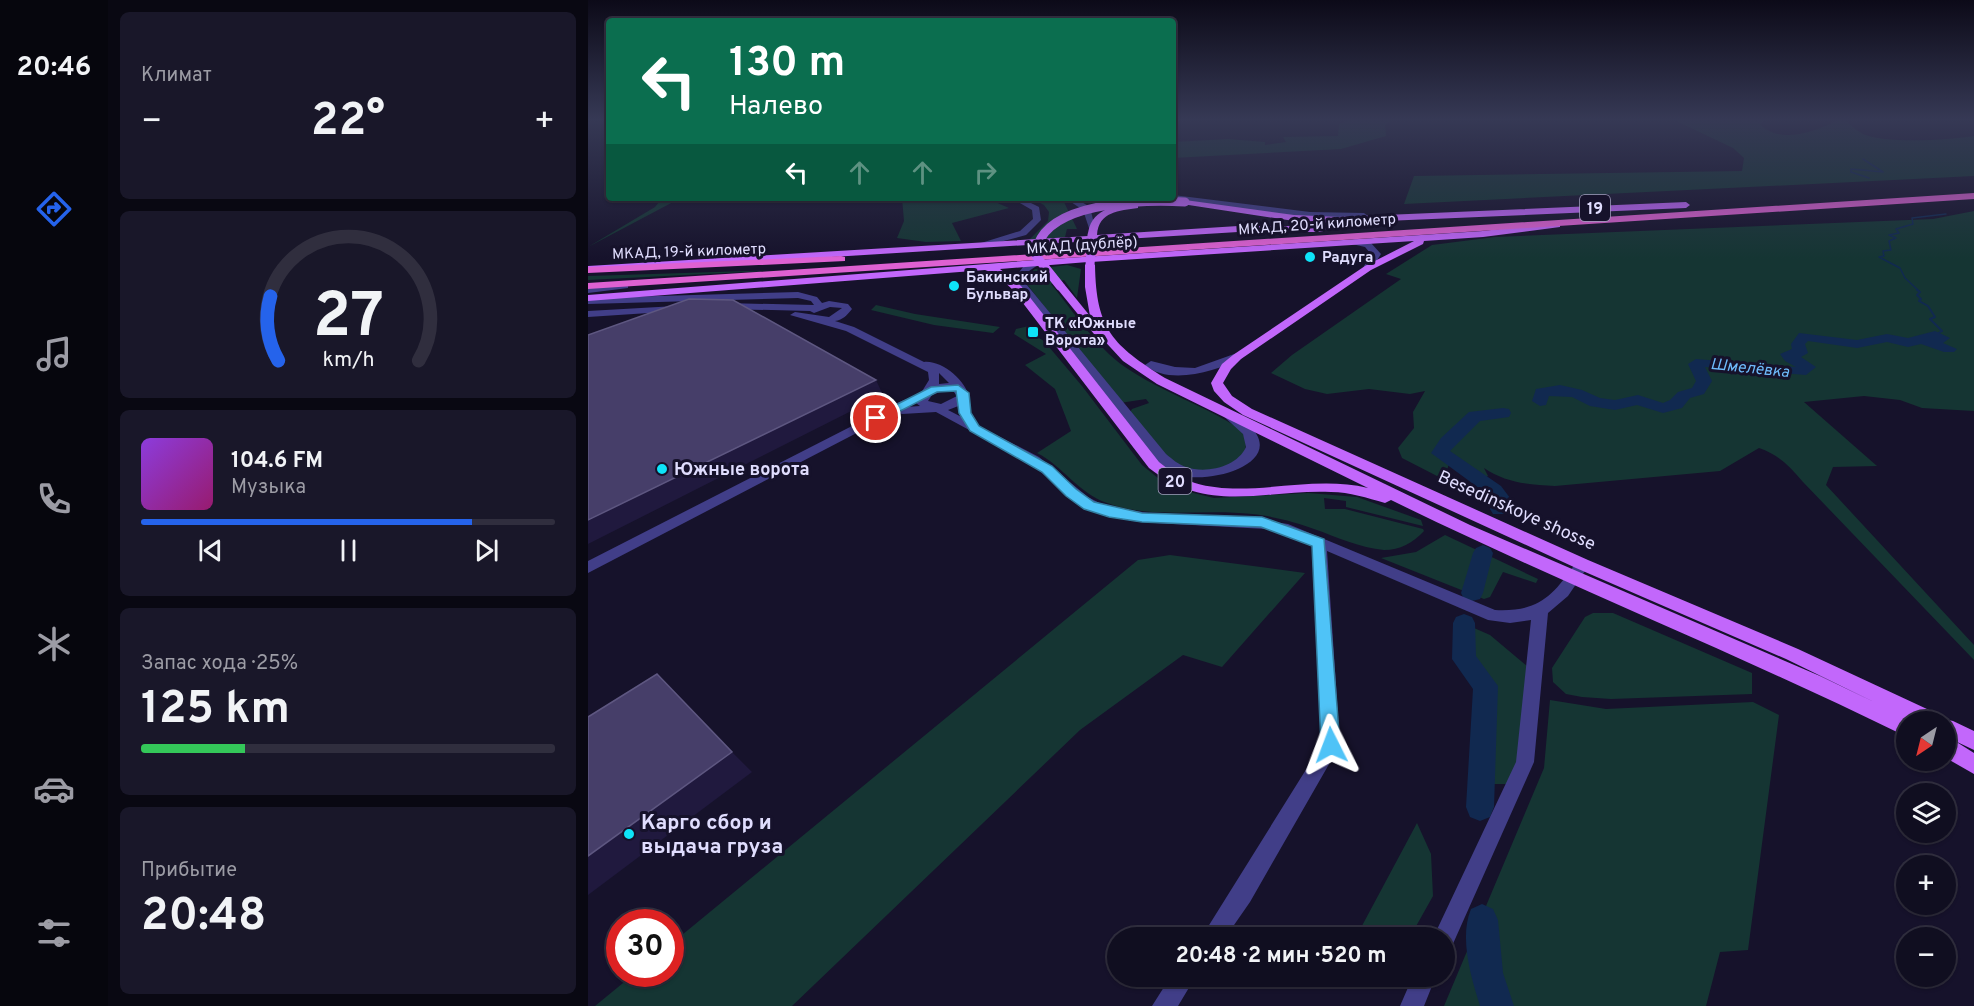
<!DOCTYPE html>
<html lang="ru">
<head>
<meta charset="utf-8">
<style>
	:root { --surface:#100e20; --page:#191729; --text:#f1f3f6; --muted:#9c9ca5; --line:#302e3e; --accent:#2563eb }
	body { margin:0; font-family:Overpass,sans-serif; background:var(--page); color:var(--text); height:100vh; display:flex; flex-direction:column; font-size:22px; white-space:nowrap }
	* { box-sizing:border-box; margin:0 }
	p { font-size:20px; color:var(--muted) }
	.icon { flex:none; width:33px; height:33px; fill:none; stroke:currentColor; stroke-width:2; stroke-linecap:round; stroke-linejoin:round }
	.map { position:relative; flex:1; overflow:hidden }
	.side { display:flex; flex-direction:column; gap:12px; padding:12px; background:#090812; width:480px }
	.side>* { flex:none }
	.guide { position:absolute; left:18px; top:18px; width:570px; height:183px; border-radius:6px; box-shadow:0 2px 4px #0004,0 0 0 2px var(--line); background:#0b6e4f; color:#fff; overflow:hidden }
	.needle { width:39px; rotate:215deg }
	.controls { position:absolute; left:1308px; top:711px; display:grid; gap:12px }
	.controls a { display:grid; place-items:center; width:60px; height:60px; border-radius:50%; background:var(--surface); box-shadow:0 2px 4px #0004,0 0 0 2px var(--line); font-size:30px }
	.speed { position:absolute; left:18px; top:909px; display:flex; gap:12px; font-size:30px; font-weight:700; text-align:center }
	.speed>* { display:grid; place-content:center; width:78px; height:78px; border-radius:50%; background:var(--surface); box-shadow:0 2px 4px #0004,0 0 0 2px var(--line); line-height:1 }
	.speed .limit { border:9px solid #d22; background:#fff; color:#111 }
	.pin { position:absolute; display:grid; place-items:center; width:51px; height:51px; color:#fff; margin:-26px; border:3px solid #fff; border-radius:50%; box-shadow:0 2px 6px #0007 }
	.me { position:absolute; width:66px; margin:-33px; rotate:357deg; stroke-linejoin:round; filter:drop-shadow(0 0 4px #0008) }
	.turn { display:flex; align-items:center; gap:21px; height:126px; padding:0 24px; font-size:27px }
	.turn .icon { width:78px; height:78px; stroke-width:2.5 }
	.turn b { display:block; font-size:42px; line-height:51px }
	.lanes { display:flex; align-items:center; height:57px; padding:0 24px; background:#0003; justify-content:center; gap:30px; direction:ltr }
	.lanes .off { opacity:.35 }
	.big { font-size:45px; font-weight:700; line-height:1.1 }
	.side .card { flex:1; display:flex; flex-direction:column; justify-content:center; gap:9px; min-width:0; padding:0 21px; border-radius:9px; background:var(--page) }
	.side .dial { align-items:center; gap:0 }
	.dial svg { height:156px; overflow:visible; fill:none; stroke:var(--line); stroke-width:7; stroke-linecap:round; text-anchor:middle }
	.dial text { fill:var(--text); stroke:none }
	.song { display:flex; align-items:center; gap:18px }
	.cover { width:72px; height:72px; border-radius:9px; background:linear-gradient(135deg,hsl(270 70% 55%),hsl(320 70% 35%)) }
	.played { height:6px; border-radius:3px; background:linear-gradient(90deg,var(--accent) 80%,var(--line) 80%) }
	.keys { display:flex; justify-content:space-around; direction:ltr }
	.heat { display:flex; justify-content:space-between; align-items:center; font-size:33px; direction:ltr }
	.charge { height:9px; border-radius:4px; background:linear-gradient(90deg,#34c759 25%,var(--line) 0) }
	.trip { position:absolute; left:519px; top:927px; width:348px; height:60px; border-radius:30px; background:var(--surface); box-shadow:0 2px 4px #0004,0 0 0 2px var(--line); font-weight:700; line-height:60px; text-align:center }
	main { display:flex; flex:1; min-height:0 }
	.tabs { display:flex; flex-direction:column; width:108px; justify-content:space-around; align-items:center; background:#06060d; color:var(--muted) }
	.tabs .icon { width:42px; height:42px }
	.tabs .selected { color:var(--accent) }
	.tabs b { font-size:27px; color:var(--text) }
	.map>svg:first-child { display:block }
	.green { fill:#153533 }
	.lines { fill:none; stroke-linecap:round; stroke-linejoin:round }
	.stream-far1 { stroke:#112950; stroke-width:1.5 }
	.stream { stroke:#112950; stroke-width:2 }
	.river { fill:#112950; fill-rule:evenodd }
	.minor { fill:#413e88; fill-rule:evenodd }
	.tertiary { fill:#413e88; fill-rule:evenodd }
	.primary { fill:#c267fb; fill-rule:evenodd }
	.trunk { fill:#de61d2; fill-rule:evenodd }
	.primary-bridge { stroke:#c267fb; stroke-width:9 }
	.shaded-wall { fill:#20193e }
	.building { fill:#463e69; stroke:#5e5781; stroke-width:1.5 }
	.route { fill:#4fc3f7; stroke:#337fa1; stroke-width:1.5 }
	.poi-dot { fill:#0ee3f8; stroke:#16122b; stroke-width:2 }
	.labels { text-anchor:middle; stroke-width:6; stroke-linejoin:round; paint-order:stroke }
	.far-street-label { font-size:15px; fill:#e0ddfe; stroke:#16122b }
	.far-poi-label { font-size:15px; font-weight:bold; fill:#e0ddfe; stroke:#16122b; text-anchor:start }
	.shield { fill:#16122b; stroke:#a3a0bf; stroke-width:1.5 }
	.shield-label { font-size:16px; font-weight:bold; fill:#e0ddfe }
	.far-water-label { font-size:16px; font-style:italic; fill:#6ebbfb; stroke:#16122b }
	.poi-label { font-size:18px; font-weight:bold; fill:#e0ddfe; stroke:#16122b; text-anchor:start }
	.street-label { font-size:18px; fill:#e0ddfe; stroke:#16122b }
	.near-poi-label { font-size:21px; font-weight:bold; fill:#e0ddfe; stroke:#16122b; text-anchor:start }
</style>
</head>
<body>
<main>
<nav class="tabs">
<b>20:46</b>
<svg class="icon selected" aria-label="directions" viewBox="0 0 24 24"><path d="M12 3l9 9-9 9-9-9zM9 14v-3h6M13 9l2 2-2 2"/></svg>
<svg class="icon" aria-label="music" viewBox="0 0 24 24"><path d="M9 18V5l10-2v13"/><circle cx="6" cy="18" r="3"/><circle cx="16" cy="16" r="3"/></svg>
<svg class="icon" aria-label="phone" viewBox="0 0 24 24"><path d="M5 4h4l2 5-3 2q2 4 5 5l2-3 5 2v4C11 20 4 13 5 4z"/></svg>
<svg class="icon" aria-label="climate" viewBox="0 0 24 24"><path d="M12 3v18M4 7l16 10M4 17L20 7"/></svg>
<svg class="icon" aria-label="car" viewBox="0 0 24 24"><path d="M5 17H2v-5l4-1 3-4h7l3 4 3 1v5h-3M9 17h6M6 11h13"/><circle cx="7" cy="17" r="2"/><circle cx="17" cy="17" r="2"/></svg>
<svg class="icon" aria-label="filters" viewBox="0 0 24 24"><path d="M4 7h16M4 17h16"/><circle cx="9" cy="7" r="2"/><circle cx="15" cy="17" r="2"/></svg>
</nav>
<section class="side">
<div class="card"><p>Климат</p>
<div class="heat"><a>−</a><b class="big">22°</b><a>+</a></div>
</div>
<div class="card dial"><svg viewBox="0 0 100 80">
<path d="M14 69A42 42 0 1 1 86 69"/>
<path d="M14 69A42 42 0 0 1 10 36" stroke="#2563eb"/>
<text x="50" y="56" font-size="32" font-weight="700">27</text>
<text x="50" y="72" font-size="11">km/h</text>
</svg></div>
<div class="card">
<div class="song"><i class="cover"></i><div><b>104.6 FM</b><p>Музыка</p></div></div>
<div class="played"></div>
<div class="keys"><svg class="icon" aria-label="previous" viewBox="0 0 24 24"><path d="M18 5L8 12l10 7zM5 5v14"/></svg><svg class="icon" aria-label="pause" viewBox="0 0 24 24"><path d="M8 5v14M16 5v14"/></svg><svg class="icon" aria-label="next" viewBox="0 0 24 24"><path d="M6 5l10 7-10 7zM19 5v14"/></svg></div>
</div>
<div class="card"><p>Запас хода · 25%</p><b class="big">125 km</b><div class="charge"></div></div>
<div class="card"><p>Прибытие</p><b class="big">20:48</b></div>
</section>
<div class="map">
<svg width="1386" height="1006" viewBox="0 0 1386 1006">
	<rect width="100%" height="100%" fill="#16122b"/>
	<!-- green -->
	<path class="green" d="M808 118 797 125 798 136 753 149 585 158V142L640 139 677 142V145L698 142 695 137 750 136 751 124 766 118Z
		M1082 118H1189L1174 121 1173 125C1194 146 1234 129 1253 118 1261 122 1267 130 1275 134 1298 144 1361 140 1386 136V176L816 204 826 176 1154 171 1156 158 1145 148Z
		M65 198H106L87 201 0 247 67 207 71 202Z
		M314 198H398L421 208 364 223 373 241 338 242 309 238 316 221Z
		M442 198H468L476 202 489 229H479L477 237 441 240 460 221 461 212 456 205Z
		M1386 211V411L1334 408 1312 400 1276 396 1216 402 1289 466 1245 467 1238 485 1386 645V660L1215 482C1201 466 1191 455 1171 448L1132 471 967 486C942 485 918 483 896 468L900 476 894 479 869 463 861 464 858 473 849 476 814 458 810 448 826 428 825 412 837 391 822 394 781 389 739 394 717 389 683 373 704 355 813 279 798 274 844 245 907 237 1345 219Z
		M479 265 493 269 489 298 476 280 463 284C486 312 507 346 537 367 573 392 616 405 652 429 678 464 611 480 588 465 572 454 554 428 541 414L544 409 561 403 558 399 532 403 438 283 436 278 447 269Z
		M196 270 0 280V276Z
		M288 305 327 314 412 327 405 333 346 325 283 310Z
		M441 326 444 334 456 341 494 386 554 465 581 487 626 498 720 493 769 497 833 520 835 526 758 507V501L736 498 737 509H757L835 529 836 531C825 543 812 550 796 550 772 548 749 537 726 529 708 522 684 516 664 514 617 508 564 520 519 503 490 493 475 466 449 453L483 431 467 389 437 365 458 354 426 334 428 329Z
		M857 535 950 579 948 583 915 572 902 597 896 599 793 558 828 552Z
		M582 555 717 573 634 667 595 655 492 730 204 1006H7L46 974H82L83 944 550 560Z
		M1005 613H1025L1164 673V694L1023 699 994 697 978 694 965 682 964 668 997 617Z
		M886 628 902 635 939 666 932 755 920 784H897L901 682 882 662Z
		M962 700 1018 709 1165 702 1191 715 1160 950 1132 952 1118 1006H856L956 768Z
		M829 823 843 854 845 896 822 937H768Z
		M747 977V976L799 977 793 987 745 980Z"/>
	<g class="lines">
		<!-- stream-far1 -->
		<path class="stream-far1" d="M1275 159 1295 172 1263 169V172L1281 178
			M1331 291 1317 278 1312 268 1291 257 1296 256 1295 251 1303 250 1301 241 1308 238 1301 235 1311 233 1308 229 1325 224 1324 218 1358 214"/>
		<!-- stream -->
		<path class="stream" d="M1329 290 1332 292 1329 295 1333 299 1331 301 1340 306 1347 317 1342 319 1354 331 1347 335"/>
		<!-- river -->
		<path class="river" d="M1347 331 1362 338 1355 343 1369 349 1366 352H1356L1333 344 1320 347 1299 342 1269 348 1220 341 1217 344 1220 353 1213 357 1228 367 1218 375 1117 367 1124 381 1116 394 1102 398 1094 408 1075 413 1049 405 1027 410 1002 406 984 397 961 396 958 405 952 406 944 401 948 389 972 385 994 390 1012 398 1027 400 1050 395 1075 403 1082 400 1090 392 1104 388 1108 381 1100 364 1108 359 1208 367 1197 361 1192 354 1204 349 1203 344 1211 333 1269 340 1299 334 1320 338Z
			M915 408 921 409 923 413 921 417 892 421 862 451 913 486 925 502 919 514H905L902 509 905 502 899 494 843 453 853 438 881 412Z
			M895 545 902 548 905 553 895 593 892 599 884 601 876 599 873 593 885 553 888 548Z
			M876 614 884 617 887 623 888 656 910 686 906 807 902 817 892 821 882 817 878 807 885 689 864 659 865 623 868 617Z
			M894 904 905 909 910 920 915 973 926 1006H892C883 977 871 938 883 909Z"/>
		<!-- minor -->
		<path class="minor" d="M37 283 40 284V288L0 293V287Z
			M210 292 229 297 234 303 241 301 260 304 264 309C259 315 255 320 247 321L266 327 336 362C354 360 378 381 381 397L373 405 360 410 451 457 500 497 517 506 567 514 656 517 700 524 907 610C950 612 964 597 987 564H997L999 568 980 596 960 613 946 762 864 946 856 949V938H845L928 762 943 620 922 623 900 620 739 551 752 745 662 902 637 938H613L734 744 724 545 697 533 678 529 567 523 544 521 507 512 490 503 442 463 348 412 314 414 309 412 0 573V561L309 403 333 393 341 380 340 372 258 331 202 315 207 312 241 317 254 308 242 307 226 313 222 311 137 309 132 306 137 303 226 305 223 301 210 298 0 304V298ZM351 373 361 383 351 384ZM357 390 365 391 369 396 353 404 340 401 344 395ZM328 403 332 406 318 407Z
			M88 306 91 307V311L0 317V311Z
			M583 976H608L590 1006H564Z
			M825 976H848L836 1006H812Z"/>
		<!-- tertiary -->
		<path class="tertiary" d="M585 118H616L585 121Z
			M585 195 722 212 776 213 780 216 776 219 722 218 582 199 585 198Z
			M423 198H433L451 207 453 220 438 235 393 247V243L432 231 445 219 444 210Z
			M477 198H487L502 207 507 228H501L495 210Z
			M767 239 783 243 793 254 783 270 775 268 783 254 777 247 764 244V240Z
			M445 261 453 263 441 271 436 279 439 285 578 454C584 459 591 465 598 467 618 474 649 467 658 447L655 434 632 413 639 409C646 411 653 417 658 422 704 462 623 485 591 475 579 471 570 462 561 453L430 286 426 279 435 267Z
			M649 353 655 357 653 359C628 371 581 386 557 365L563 361 587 367 607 368Z"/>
		<!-- primary -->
		<path class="primary" d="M597 200 706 215 750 217 1098 202 1102 205 1098 208 750 223 706 221 594 204 593 202Z
			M547 203 550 204V208C531 211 511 211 509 235L650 226H734L738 229 734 232H650L0 272V266L500 236C501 210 526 205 547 203Z
			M969 222 972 223V227L895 237 836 241 835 244 783 270 653 359 643 369 635 383 644 396 664 409 1000 560 1210 649 1354 716 1356 719 1365 721 1386 731V750L1367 741 1386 753V774L1358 758V738L1364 740 1358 737V722H1318V736L1311 733C1144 651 970 582 803 500L797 503C779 498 762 492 743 492 676 489 620 515 561 468L425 290 408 274 397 270 0 301V295L448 260 895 231ZM826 241 777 266 645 355 634 364 623 383 626 391 636 402 655 415 988 568 1198 659 1288 703 1232 676 882 525 577 378C525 345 508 330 507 265L503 262ZM500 262 497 265V287L502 316 476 284 467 286 506 334 511 335 535 361 569 384 780 488C722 474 660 499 607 483 593 479 582 471 571 462L433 286 412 269Z"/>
		<!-- trunk -->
		<path class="trunk" d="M1386 193V199L0 289V283Z
			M253 256 257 257V261L0 273V267Z"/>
		<!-- primary-bridge -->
		<path class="primary-bridge" d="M502 265 504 235
			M472 286 448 256C449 251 450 243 453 238 475 201 559 200 597 202"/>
	</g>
	<!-- shaded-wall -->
	<path class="shaded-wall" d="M288 380 295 395 0 544V520Z
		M144 752 164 772 0 895V856Z"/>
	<!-- building -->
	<path class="building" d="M101 299 145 300 288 380 0 520V335Z
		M69 674 144 752 0 856V717Z"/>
	<!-- sky -->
	<linearGradient id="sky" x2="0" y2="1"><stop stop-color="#0c0a18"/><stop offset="0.46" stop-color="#363955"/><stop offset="1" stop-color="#363955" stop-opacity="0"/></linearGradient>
	<rect width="1386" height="259" fill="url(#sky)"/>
	<!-- route -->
	<path class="route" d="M370 385 381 393 383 413 391 426 464 466 488 489 506 502 554 513 674 517 736 539 752 745 749 751 743 753 736 751 733 745 724 546 673 527 554 522 521 517 496 509 478 496 454 472 382 431 371 413 368 391 349 392 293 421 282 418 343 387Z"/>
	<!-- markers -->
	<g class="poi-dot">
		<circle cx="722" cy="257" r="6"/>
		<circle cx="366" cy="286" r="6"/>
		<rect x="439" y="326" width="12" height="12" rx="3"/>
		<circle cx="74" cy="469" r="6"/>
		<circle cx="41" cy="834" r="6"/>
	</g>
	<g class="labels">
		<!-- far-street labels -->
		<g class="far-street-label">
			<text transform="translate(729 224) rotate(-4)" y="5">МКАД, 20-й километр</text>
			<text transform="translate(494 245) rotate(-4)" y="5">МКАД (дублёр)</text>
			<text transform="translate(101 251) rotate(-2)" y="5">МКАД, 19-й километр</text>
		</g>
		<!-- far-poi labels -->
		<g class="far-poi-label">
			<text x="734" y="262">Радуга</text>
			<text x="378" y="282">Бакинский<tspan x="378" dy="17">Бульвар</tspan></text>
			<text x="457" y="328">ТК «Южные<tspan x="457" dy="17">Ворота»</tspan></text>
		</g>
		<!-- shield labels -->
		<g class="shield">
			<rect x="992" y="195" width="30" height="26" rx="4.5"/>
			<rect x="570.5" y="468" width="33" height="26" rx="4.5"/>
		</g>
		<g class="shield-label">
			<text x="1007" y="214">19</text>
			<text x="587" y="487">20</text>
		</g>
		<!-- far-water labels -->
		<g class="far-water-label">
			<text transform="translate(1162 367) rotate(6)" y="6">Шмелёвка</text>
		</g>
		<!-- poi labels -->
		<g class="poi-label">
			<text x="86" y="475">Южные ворота</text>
		</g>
		<!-- street labels -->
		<g class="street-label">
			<text transform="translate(929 510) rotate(24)" y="6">Besedinskoye shosse</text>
		</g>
		<!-- near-poi labels -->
		<g class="near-poi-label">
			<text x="53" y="829">Карго сбор и<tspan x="53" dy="24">выдача груза</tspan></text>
		</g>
	</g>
</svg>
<div class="controls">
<a><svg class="needle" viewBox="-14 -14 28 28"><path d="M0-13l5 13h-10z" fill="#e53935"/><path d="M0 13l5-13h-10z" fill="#9c9ca5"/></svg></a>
<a><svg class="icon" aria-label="layers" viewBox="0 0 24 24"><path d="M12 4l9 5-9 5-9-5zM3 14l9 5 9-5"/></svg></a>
<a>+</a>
<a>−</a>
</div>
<div class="speed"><div class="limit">30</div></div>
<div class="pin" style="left:288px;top:418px;background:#d93025"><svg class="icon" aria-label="arrive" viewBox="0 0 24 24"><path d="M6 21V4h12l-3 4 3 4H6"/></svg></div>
<svg class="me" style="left:743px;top:745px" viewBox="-20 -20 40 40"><path d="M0-17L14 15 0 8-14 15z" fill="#4fc3f7" stroke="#fff" stroke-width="4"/></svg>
<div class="trip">20:48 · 2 мин · 520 m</div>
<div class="guide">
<div class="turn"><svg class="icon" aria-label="left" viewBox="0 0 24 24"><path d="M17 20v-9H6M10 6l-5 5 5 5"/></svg><div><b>130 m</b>Налево</div></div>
<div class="lanes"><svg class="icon" aria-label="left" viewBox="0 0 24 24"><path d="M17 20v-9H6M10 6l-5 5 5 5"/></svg><svg class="icon off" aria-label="ahead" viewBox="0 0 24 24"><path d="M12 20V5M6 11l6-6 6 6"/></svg><svg class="icon off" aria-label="ahead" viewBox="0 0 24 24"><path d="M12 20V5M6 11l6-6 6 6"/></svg><svg class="icon off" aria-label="right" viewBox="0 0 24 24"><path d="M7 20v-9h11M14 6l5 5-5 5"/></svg></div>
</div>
</div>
</main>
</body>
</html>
